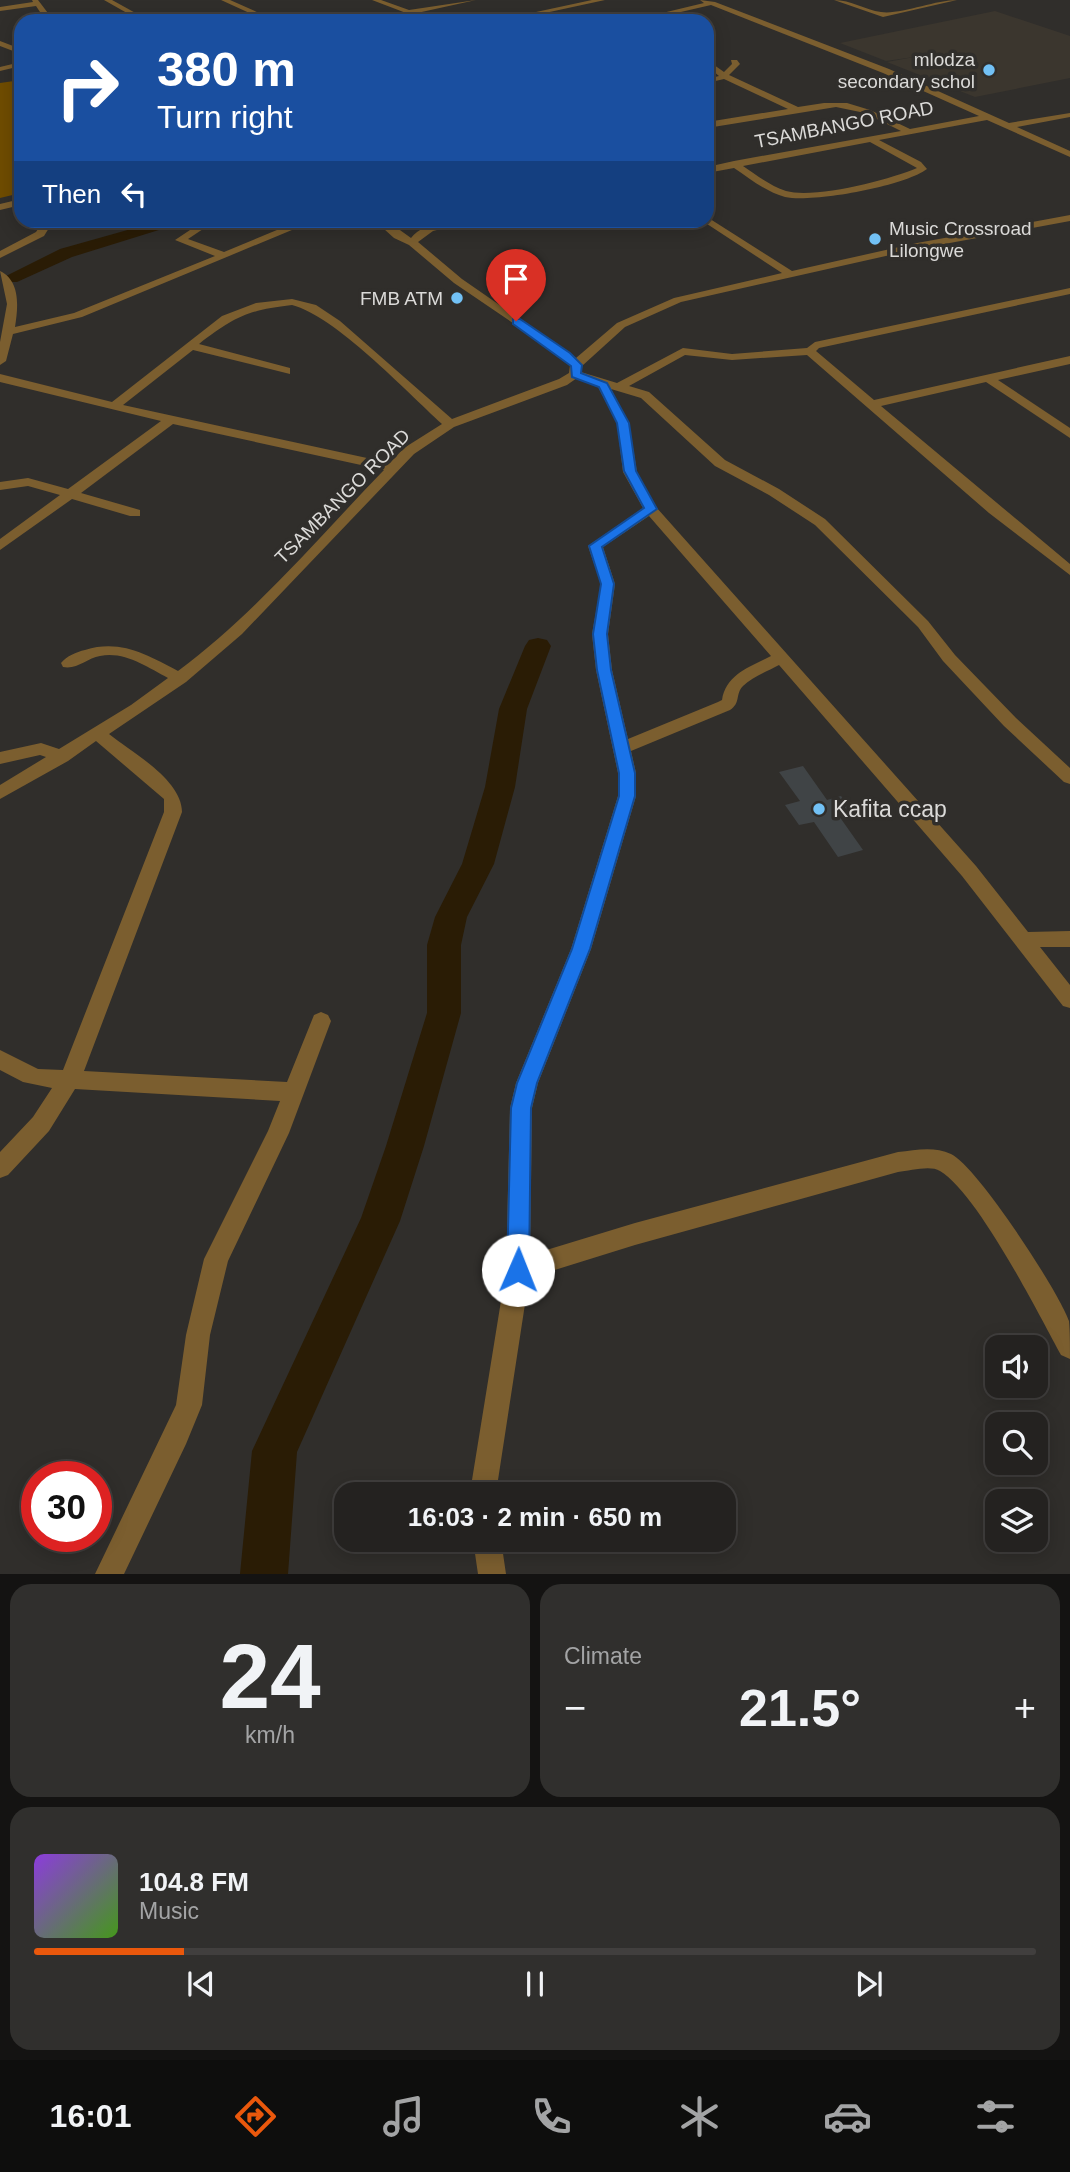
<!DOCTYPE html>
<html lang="en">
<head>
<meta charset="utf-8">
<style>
	:root { --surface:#242220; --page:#302f2d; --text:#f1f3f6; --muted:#a3a4a5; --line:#413f3e; --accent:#ea580c }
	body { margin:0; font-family:Arial,sans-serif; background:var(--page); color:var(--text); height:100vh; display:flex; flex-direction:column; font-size:26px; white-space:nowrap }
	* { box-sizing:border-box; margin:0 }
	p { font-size:23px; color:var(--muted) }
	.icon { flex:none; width:38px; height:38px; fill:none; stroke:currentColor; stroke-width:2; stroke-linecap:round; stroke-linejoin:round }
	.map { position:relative; height:1574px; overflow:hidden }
	.side { display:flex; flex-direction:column; gap:10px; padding:10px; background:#141312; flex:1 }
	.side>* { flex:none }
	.hud { position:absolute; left:14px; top:14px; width:700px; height:214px; border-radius:21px; box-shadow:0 4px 18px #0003,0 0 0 2px var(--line); background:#1a4fa0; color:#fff; overflow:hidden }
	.fabs { position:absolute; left:985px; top:1335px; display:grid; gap:14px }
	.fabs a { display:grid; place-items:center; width:63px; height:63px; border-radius:14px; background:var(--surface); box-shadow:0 4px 18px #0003,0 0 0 2px var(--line); font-size:35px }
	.speed { position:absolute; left:21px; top:1461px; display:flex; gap:14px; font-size:35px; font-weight:700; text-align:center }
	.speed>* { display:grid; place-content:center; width:91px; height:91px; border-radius:50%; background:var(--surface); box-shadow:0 4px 18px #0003,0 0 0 2px var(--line); line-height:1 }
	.speed .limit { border:10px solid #d22; background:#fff; color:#111 }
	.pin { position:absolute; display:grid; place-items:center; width:60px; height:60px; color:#fff; margin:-72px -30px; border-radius:50% 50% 50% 0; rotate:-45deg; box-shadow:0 0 7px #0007 }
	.pin .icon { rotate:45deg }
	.me { position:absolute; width:77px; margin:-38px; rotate:1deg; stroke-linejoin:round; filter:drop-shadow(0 0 5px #0008) }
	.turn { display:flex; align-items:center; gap:24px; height:147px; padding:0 28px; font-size:32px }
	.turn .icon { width:91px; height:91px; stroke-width:2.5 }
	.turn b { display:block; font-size:49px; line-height:60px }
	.then { display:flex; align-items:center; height:66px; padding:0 28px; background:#0003; gap:14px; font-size:26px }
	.big { font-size:52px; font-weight:600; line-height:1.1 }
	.side .card { flex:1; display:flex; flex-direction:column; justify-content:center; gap:10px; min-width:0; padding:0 24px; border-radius:21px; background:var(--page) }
	.side .dial { align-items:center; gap:0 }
	.dial b { font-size:91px; line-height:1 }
	.song { display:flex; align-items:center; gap:21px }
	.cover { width:84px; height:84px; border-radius:10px; background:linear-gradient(135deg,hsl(270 70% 55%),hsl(100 70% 35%)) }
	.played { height:7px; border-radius:4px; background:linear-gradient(90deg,var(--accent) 15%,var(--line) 15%) }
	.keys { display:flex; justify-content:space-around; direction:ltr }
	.heat { display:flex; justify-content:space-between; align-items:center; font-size:38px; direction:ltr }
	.side .tiles { flex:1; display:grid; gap:10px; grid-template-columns:1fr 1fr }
	.card:last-child { grid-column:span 2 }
	.trip { position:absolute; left:334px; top:1482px; width:402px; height:70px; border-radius:21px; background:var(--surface); box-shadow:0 4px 18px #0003,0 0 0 2px var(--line); font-weight:600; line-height:70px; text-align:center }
	.dock { display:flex; height:112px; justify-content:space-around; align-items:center; background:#0e0e0d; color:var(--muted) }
	.dock .icon { width:49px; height:49px }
	.dock .on { color:var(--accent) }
	.dock b { font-size:32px; color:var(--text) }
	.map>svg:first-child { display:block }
	.built { fill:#3b362e }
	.green { fill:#6f4c01 }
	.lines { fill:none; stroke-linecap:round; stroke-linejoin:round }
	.river { fill:#2a1c05; fill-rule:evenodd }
	.building { fill:#404446 }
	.minor { fill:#7b5e2f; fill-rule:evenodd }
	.route { fill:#1a73e8; stroke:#114b97; stroke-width:2 }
	.poi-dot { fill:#72c1f5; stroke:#302e2b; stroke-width:2.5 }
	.labels { text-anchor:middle; stroke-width:7; stroke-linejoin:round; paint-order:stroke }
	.far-poi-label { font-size:19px; fill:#dbdad8; stroke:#302e2b; text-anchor:end }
	.far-street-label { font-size:19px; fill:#dbdad8; stroke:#302e2b }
	.poi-label { font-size:23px; fill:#dbdad8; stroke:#302e2b; text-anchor:start }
</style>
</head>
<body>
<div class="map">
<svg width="1070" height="1574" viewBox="0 0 1070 1574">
	<rect width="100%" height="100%" fill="#302e2b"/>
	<!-- built -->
	<path class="built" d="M995 11 1070 36V78L975 97 887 62 914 57 886 61 840 43Z"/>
	<!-- green -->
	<path class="green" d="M21 80V193L0 198V83Z"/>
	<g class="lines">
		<!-- river -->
		<path class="river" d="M163 220H191L72 257 17 282H5L2 278 60 249Z
			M538 638 547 640 551 646 527 709 515 787 494 864 467 917 461 945V1013L424 1146 400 1221 297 1452 288 1574H240L252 1451 361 1218 386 1146 427 1013V945L435 917 462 864 485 787 499 709 525 646 529 640Z"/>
	</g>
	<!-- building -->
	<path class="building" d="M803 766 827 800 841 796 853 812 839 816 863 850 838 857 814 822 799 825 785 805 800 801 779 772Z"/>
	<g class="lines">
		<!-- minor -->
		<path class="minor" d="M32 0H38L54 21H46L36 6 0 11V7L33 2Z
			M104 0H112L150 21H141Z
			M221 0H230L277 21H267Z
			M372 0H381L409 10 476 0 417 13 438 21H427Z
			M592 0H605L508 21H494Z
			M700 0 715 2 889 69 1009 123 1070 113V117L1017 127 1070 151V157L987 120 879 140 921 162 927 169C905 186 813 203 785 197 766 192 749 178 734 168L707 173V167L734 161 901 131 865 113 836 107 707 128V122L788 109 724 79 707 83V79L719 76 707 66V60L724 72 732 64 731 60H737L740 64 729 75 798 107 824 103H847L870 110 910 129 979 116 883 73 711 5 642 21H629L704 3ZM870 142 917 168C889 180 815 199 786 191 771 186 756 175 743 166Z
			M834 0C851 0 865 10 881 12 900 15 935 0 957 0L883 17Z
			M0 41 21 49V54L0 46Z
			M21 62V66L0 71V67Z
			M21 199V205L0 210V204Z
			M1070 215V221L917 249 681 302 625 327 582 366 581 372 617 383 683 348 732 354 807 348 815 342 1070 288V294L819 348 816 351 874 400 1070 356V364L998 380 1070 428V438L986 382 881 406 1070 564V575L989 513 807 355 732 360 685 355 629 386 649 392 725 460 779 489 825 519 928 621 955 655 1016 718 1070 768V784L1064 782 1004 726 943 661 918 627 815 525 769 495 715 466 641 398 611 389 629 423 637 472 656 507 976 866 1028 932 1070 931V947H1040L1070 985V1008L1063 1006 962 876 779 665C768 671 752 677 743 686 735 694 741 703 730 710L631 751 636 773V796L591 949 538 1083 532 1108 530 1255 635 1223 898 1152C916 1150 934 1146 951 1154 977 1166 1059 1292 1069 1321 1070 1331 1070 1347 1070 1359L1061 1355C1038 1313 978 1194 940 1171 930 1165 910 1171 898 1172L635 1245 529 1278 498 1480 500 1494H473L472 1480 506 1270 510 1108 516 1083 571 949 618 796V773L596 670 592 634 601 584 588 546 643 508 623 472 617 423 597 385 577 378 567 385 454 427 414 454 242 634 186 682 109 734C133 753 182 780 182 812L84 1071 287 1082 314 1015 321 1012 328 1015 331 1021 289 1133 228 1261 210 1335 202 1405 186 1444 124 1574H95L176 1405 186 1335 204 1259 268 1131 280 1101 75 1089 49 1131 8 1175 0 1178V1152L33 1117 52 1088 23 1082 0 1070V1050L38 1069 63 1070 164 812V799L96 741 68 761 0 799V785L46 757 40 755 0 764V752L41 743 59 749 131 705 168 678C147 667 125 651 100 656 87 658 77 670 63 667L61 663C67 656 76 652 85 650 121 639 147 655 178 671 255 614 318 538 384 470L173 424 81 493 140 510V516H130L72 499 0 550V539L60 495 28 486 0 490V482L28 478 68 489 161 421 0 382V374L112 402 222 316 256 303 292 299 316 305 340 321 452 419 559 379 569 373 570 365 563 357 454 283 409 245 394 238 374 220H386L411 238C426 220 453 220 475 220L433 231 418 242 462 279 576 358 617 323 674 298 782 273 704 222 707 217 792 271 917 243ZM292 305C335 316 406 391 442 424L404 448 390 463 123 405 193 350 290 374V368L199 344C234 317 248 310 292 305ZM649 516 771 656C750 667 726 674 722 700L718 702 628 739 612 670 608 634 615 584 603 547Z
			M44 220H54L44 236 0 258V251L36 232Z
			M142 220H159L137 228 132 225Z
			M194 220H204L203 229 188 239 224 252 301 220H316L82 317 13 334 6 361 0 365V342L7 304 0 271C21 281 18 308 15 327L74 313 215 256 175 240 193 228Z
			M473 1540H501L506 1574H478Z"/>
	</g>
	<!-- route -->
	<path class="route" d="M513 319H520L570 353 582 365 581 373 607 383 629 423 636 471 657 509 602 547 614 584 607 634 611 670 635 773V796L590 949 537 1083 531 1108 529 1270 526 1278 518 1281 510 1278 507 1270 511 1108 517 1083 572 949 619 796V773L597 670 593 634 601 584 589 546 644 508 624 471 617 423 599 387 572 377 571 366 513 324Z"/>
	<!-- markers -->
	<g class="poi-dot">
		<circle cx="989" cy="70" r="7"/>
		<circle cx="875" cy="239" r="7"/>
		<circle cx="457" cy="298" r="7"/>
		<circle cx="819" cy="809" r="7"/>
	</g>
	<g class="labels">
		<!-- far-poi labels -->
		<g class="far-poi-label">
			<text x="975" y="66">mlodza<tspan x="975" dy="22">secondary schol</tspan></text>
			<text x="889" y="235" text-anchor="start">Music Crossroad<tspan x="889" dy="22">Lilongwe</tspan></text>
			<text x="443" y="305">FMB ATM</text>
		</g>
		<!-- far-street labels -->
		<g class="far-street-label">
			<text transform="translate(844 124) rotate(-11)" y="7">TSAMBANGO ROAD</text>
			<text transform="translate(342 496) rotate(-45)" y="7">TSAMBANGO ROAD</text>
		</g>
		<!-- poi labels -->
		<g class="poi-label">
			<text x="833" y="817">Kafita ccap</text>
		</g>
	</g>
</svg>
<div class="fabs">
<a><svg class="icon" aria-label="sound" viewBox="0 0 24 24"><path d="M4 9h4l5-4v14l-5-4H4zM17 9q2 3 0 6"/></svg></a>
<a><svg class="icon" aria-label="search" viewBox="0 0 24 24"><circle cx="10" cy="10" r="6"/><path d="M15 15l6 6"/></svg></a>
<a><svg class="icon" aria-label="layers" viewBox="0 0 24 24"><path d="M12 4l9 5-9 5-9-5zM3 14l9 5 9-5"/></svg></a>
</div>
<div class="speed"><div class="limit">30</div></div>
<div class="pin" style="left:516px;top:321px;background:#d93025"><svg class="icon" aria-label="arrive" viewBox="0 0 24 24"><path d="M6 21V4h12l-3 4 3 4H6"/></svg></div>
<svg class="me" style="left:518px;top:1270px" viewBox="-20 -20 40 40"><circle r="19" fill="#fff"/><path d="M0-13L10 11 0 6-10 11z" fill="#1a73e8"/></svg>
<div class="trip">16:03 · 2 min · 650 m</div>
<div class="hud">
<div class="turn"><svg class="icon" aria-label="right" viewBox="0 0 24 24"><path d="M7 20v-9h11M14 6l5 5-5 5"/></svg><div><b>380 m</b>Turn right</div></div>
<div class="then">Then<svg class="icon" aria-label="left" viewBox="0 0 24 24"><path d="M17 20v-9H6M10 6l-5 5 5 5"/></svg></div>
</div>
</div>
<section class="side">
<div class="tiles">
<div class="card dial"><b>24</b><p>km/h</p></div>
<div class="card"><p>Climate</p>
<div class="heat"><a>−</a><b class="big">21.5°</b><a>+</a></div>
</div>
<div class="card">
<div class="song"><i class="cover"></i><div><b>104.8 FM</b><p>Music</p></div></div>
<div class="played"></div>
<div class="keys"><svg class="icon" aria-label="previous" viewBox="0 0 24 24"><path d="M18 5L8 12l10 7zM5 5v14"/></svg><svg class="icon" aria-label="pause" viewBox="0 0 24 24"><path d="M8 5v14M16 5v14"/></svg><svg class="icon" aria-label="next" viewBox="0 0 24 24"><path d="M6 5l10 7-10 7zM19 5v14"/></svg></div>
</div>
</div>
</section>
<nav class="dock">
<b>16:01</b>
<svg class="icon on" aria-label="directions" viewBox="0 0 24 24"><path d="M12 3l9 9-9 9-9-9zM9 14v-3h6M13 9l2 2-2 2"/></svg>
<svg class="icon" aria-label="music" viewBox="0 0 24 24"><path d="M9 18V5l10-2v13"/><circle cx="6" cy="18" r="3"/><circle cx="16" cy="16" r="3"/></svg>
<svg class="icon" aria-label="phone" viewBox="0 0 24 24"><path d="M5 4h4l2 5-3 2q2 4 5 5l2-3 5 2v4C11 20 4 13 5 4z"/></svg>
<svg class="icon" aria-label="climate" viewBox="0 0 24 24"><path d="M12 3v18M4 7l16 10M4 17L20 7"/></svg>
<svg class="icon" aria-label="car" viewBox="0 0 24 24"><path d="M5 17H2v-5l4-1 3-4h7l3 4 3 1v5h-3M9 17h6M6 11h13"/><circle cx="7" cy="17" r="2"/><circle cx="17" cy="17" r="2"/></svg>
<svg class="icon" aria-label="filters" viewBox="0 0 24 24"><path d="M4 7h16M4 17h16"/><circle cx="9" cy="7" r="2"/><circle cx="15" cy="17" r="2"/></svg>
</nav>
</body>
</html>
